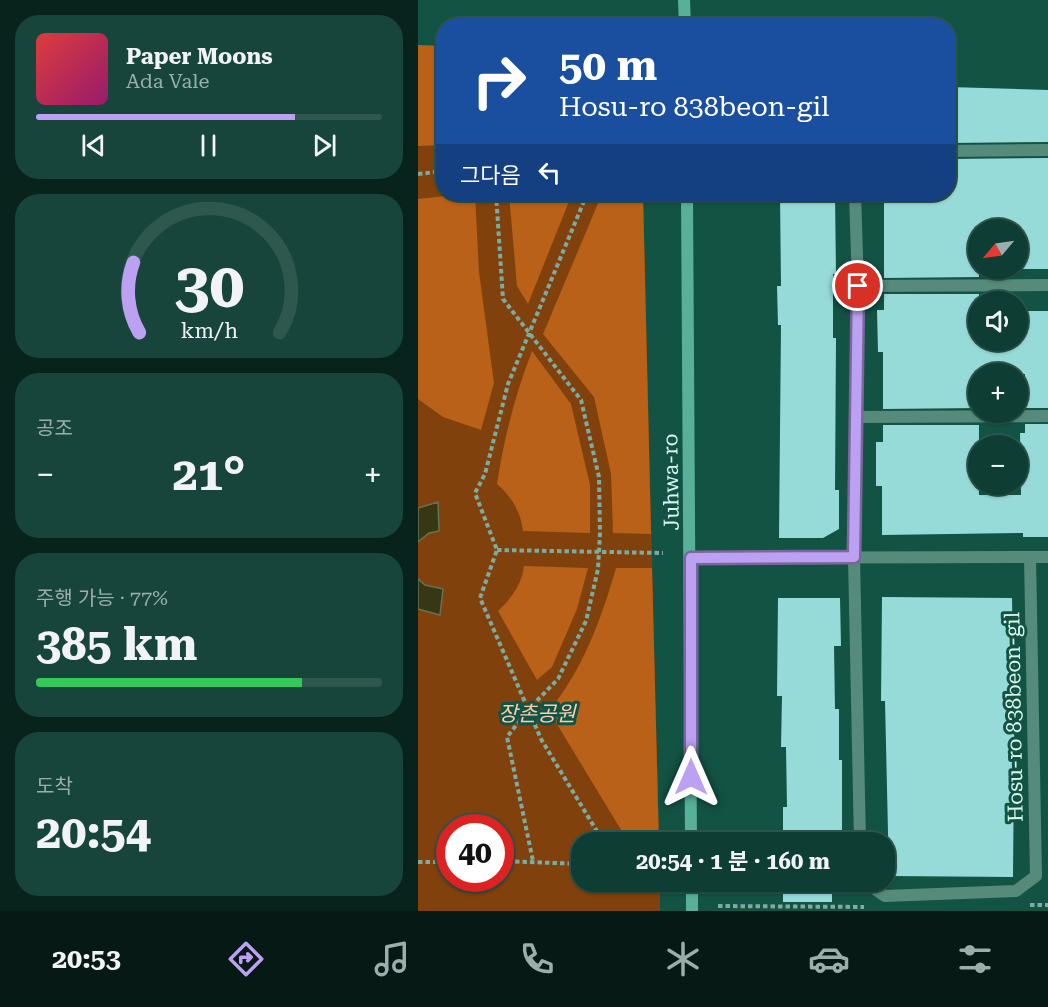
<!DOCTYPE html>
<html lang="ko">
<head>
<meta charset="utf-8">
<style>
	:root { --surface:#0e3e33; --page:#17453b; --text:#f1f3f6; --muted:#9baeac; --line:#2e574e; --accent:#bca0f2 }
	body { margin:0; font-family:"Roboto Serif","Noto Sans KR",serif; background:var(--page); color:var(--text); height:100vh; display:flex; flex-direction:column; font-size:22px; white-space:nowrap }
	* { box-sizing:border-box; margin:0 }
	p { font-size:20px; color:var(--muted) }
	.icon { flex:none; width:33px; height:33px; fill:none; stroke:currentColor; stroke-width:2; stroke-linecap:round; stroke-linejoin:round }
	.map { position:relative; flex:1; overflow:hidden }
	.drawer { display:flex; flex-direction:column; gap:15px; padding:15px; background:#08221c; width:418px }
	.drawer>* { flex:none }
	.guide { position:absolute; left:18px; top:18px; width:520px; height:183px; border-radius:24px; box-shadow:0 2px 4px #0004,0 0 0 2px var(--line); background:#1a4fa0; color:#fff; overflow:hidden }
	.needle { width:39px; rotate:241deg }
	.fabs { position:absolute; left:550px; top:219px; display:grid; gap:12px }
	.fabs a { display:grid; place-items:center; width:60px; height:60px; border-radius:50%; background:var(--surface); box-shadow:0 2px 4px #0004,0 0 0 2px var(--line); font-size:30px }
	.speed { position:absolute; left:18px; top:814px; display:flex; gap:12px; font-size:30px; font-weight:700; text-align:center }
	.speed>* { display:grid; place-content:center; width:78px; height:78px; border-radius:50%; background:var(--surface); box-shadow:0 2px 4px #0004,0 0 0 2px var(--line); line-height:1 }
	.speed .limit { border:9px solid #d22; background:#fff; color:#111 }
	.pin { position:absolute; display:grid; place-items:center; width:51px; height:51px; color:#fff; margin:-26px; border:3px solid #fff; border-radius:50%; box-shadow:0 2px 6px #0007 }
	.me { position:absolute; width:66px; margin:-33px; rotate:0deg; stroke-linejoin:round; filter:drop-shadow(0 0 4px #0008) }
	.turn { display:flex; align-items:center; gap:21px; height:126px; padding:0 24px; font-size:27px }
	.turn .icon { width:78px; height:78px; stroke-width:2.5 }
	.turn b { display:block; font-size:42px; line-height:51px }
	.then { display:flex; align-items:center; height:57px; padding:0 24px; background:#0003; gap:12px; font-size:22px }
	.big { font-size:45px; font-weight:700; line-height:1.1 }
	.drawer .card { flex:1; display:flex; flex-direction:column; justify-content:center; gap:9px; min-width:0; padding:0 21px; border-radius:24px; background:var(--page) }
	.drawer .dial { align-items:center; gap:0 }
	.dial svg { height:156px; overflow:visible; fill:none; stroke:var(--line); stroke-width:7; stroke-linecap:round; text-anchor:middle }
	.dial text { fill:var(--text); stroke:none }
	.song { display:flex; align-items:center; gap:18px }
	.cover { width:72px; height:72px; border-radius:9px; background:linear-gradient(135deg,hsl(0 70% 55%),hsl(320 70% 35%)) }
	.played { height:6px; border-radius:3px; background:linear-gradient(90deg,var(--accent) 75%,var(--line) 75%) }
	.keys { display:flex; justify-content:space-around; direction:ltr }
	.heat { display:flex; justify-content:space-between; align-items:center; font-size:33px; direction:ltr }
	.charge { height:9px; border-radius:4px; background:linear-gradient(90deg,#34c759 77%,var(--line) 0) }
	.trip { position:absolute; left:153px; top:832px; width:324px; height:60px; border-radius:24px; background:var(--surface); box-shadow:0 2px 4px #0004,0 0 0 2px var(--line); font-weight:700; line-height:60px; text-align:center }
	.dock { display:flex; height:96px; justify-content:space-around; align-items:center; background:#061914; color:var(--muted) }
	.dock .icon { width:42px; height:42px }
	.dock .on { color:var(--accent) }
	.dock b { font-size:27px; color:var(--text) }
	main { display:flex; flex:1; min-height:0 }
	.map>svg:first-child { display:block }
	.green { fill:#81410d; fill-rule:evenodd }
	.forest { fill:#b96019 }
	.water { fill:#363814; stroke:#677255; stroke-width:1.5 }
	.building { fill:#97dbd9; fill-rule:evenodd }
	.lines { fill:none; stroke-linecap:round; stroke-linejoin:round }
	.path { stroke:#7dab9f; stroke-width:4; stroke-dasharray:4.5 3; stroke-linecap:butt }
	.street { stroke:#568b7b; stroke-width:12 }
	.secondary { stroke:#57b097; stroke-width:12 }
	.route-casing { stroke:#7a689d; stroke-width:15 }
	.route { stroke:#bca0f2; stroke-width:10 }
	.labels { text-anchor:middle; stroke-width:6; stroke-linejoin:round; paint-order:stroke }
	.street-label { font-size:21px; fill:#d9f8ed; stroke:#135344 }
	.park-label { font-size:21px; font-style:italic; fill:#fcccaf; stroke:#135344 }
</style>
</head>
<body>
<main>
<section class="drawer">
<div class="card">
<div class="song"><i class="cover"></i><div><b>Paper Moons</b><p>Ada Vale</p></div></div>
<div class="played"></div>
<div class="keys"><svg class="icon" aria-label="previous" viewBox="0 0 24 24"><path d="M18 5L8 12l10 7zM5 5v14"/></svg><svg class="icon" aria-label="pause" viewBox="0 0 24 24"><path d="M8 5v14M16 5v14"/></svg><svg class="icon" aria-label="next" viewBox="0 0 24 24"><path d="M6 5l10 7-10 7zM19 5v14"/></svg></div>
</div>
<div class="card dial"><svg viewBox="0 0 100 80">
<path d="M14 69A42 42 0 1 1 86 69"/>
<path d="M14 69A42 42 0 0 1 11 33" stroke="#bca0f2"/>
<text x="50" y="56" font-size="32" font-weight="700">30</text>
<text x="50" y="72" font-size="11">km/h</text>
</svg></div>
<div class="card"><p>공조</p>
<div class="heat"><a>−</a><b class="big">21°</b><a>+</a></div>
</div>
<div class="card"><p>주행 가능 · 77%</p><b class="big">385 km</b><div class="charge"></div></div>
<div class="card"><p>도착</p><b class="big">20:54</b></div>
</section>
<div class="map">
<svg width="630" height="911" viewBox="0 0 630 911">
	<rect width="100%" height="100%" fill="#135344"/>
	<!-- green -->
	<path class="green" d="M0 45 25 46 26 194H225L241 843H164V882H242V911H0ZM32 828H82V879H32Z"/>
	<!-- forest -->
	<path class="forest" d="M0 45 25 46V145L0 146Z
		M45 194H57L61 272 76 383 63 430 25 417 0 399V199Z
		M91 194H154L110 304 99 286Z
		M184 194H225L233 534 195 533 193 474 176 397 125 334Z
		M114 351 153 404 172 485V533L105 531C103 512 93 496 79 484 86 438 97 395 114 351Z
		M106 566 170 568 159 609 134 667 119 680 80 611C93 599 104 584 106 566Z
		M198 568H234L241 843H211L131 711C165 669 183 620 198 568Z"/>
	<!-- water -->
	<path class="water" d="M20 502 21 531 11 533 0 542V508Z
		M0 579 7 585 25 589 22 615 0 609Z"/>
	<!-- building -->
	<path class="building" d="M531 87 630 90V142L531 143Z
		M630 158V269H583V273H561V277L466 278V194H532L531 159ZM561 230H600V268H561Z
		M362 194H417L418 274H415V338H418L417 490H421V529L405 538H361L363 325H360L359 286H363Z
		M466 294H561V340H605V311H630V408H607V374H561V408L465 409V352H460L459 310H466Z
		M607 424H630V537H605V533L464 535V486H458V442H465V425H561V495H603L602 433H607Z
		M464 597 594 598 595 655H597L595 877 471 876 467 701H463Z
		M360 598H422L423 646H416L417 709H421V760H424V836H414V843H365V807H369L368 747H363L364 696H359Z
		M365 882H414V902H365Z"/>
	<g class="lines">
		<!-- path -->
		<path class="path" d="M0 174 26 171
			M78 194 85 299 163 400 181 477 182 533 180 569 168 621 140 679 110 710 89 737 115 861
			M169 194 90 384 67 474 57 493 79 550 62 598 123 739 186 843
			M79 550 245 553
			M82 861 164 864
			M0 862H32
			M612 905H630
			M300 906 446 907"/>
		<!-- street -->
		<path class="street" d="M531 151 630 150
			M437 194 440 286 436 557 442 843
			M440 286 630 285
			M438 417 630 416
			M273 558 630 557
			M447 882 467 896 598 891 618 876 612 557"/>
		<!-- secondary -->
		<path class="secondary" d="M266 0 267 26
			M269 194 273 843
			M274 882V911"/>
	</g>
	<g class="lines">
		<!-- route casing -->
		<g class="route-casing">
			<path id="route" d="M273 777V558L436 557 440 286"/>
		</g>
		<!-- route -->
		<use href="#route" class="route"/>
	</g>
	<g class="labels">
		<!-- street labels -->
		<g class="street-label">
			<text transform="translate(253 482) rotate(-91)" y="7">Juhwa-ro</text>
			<text transform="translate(596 717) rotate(-91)" y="7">Hosu-ro 838beon-gil</text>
		</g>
		<!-- park labels -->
		<g class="park-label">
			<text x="119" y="721">장촌공원</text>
		</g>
	</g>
</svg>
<div class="fabs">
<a><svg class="needle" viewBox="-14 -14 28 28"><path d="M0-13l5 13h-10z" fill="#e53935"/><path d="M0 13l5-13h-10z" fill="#9baeac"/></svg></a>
<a><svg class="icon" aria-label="sound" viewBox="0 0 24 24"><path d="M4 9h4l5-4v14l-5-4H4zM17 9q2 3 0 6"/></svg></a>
<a>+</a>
<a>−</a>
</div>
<div class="speed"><div class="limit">40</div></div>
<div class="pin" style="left:440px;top:286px;background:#d93025"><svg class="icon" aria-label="arrive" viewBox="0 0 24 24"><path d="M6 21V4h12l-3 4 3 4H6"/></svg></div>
<svg class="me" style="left:273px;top:777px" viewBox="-20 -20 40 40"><path d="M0-17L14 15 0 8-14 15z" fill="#bca0f2" stroke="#fff" stroke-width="4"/></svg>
<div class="trip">20:54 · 1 분 · 160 m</div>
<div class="guide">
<div class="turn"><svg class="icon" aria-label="right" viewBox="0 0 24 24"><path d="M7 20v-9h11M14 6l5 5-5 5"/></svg><div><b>50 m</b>Hosu-ro 838beon-gil</div></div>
<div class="then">그다음<svg class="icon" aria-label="left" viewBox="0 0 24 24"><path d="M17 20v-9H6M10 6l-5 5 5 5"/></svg></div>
</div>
</div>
</main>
<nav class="dock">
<b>20:53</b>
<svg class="icon on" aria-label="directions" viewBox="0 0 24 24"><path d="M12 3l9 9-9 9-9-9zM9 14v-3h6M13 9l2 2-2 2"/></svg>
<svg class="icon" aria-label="music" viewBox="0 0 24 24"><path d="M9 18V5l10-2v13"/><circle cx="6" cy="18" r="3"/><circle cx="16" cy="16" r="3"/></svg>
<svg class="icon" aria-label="phone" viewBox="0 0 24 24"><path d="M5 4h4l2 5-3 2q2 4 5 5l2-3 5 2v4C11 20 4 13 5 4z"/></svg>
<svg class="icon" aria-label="climate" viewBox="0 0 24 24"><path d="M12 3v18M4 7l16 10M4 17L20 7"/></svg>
<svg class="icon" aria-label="car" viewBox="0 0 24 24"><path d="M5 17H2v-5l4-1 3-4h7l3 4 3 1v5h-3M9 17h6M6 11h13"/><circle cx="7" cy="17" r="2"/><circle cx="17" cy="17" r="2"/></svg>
<svg class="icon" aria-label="filters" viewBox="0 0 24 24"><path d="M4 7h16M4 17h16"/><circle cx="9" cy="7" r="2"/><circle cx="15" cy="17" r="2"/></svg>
</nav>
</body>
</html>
